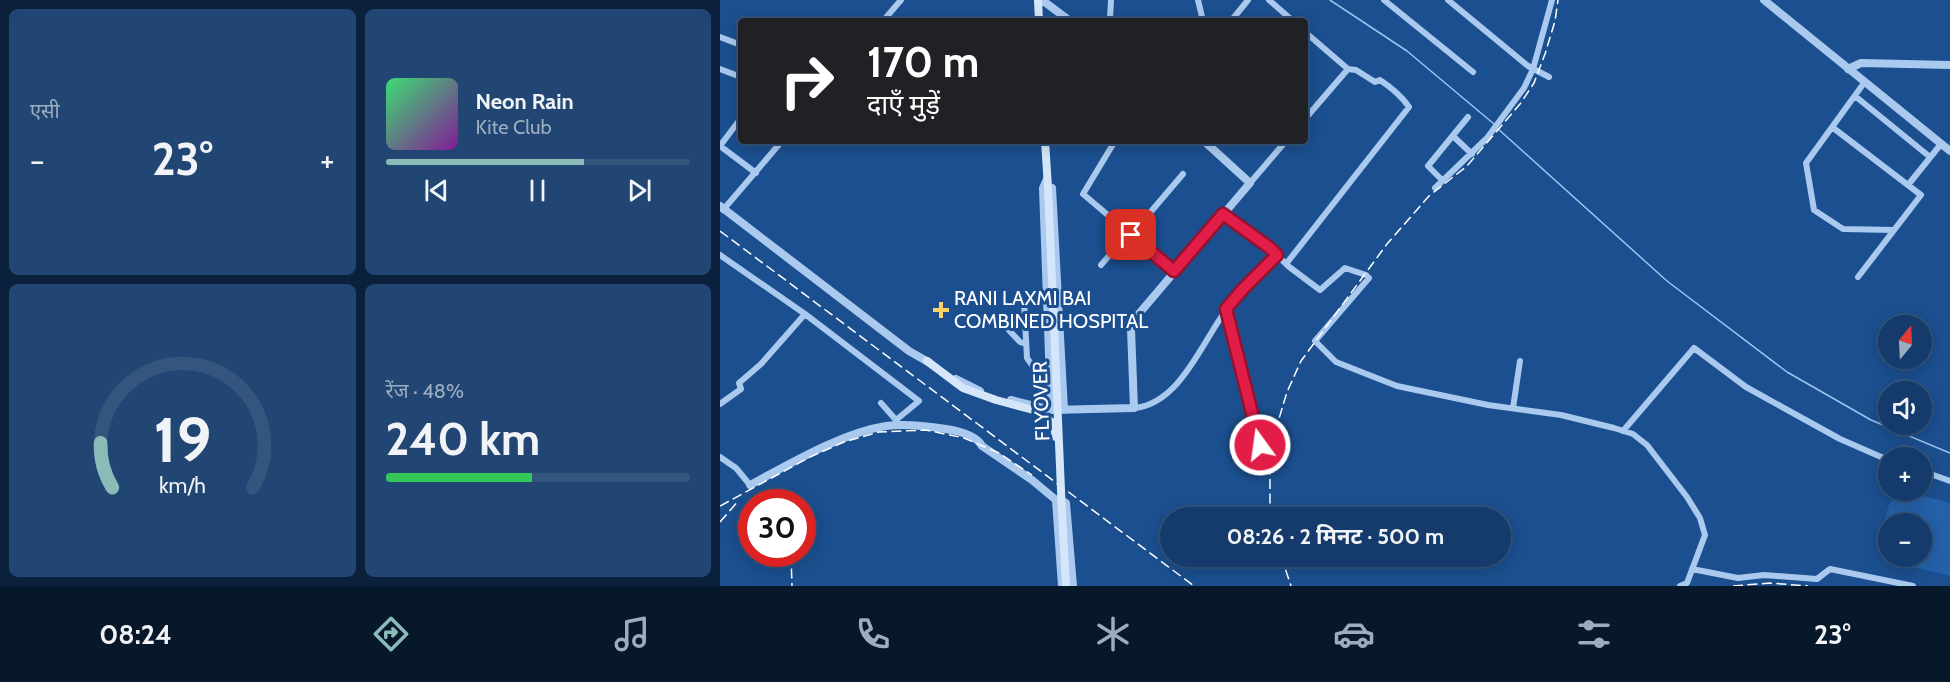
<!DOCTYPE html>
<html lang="hi">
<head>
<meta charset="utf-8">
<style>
	:root { --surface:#143b6b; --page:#214673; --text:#f1f3f6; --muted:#9dadc1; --line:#33557e; --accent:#8bbbb9 }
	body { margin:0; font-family:Cabin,"Noto Sans Devanagari",sans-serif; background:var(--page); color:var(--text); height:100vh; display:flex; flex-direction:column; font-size:22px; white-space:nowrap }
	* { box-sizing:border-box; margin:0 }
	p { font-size:20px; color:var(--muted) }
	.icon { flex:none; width:33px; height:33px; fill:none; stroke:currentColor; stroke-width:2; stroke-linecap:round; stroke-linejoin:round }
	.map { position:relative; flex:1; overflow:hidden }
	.sheet { display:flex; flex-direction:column; gap:9px; padding:9px; background:#0b203b; width:720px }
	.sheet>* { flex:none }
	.hud { position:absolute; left:18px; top:18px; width:570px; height:126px; border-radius:6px; box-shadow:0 3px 15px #0003,0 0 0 2px var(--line); background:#202124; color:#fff; overflow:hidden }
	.needle { width:39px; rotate:18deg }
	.buttons { position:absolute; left:1158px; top:315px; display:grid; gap:12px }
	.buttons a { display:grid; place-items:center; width:54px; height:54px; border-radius:50%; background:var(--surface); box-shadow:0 3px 15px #0003,0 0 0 2px var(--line); font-size:30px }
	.speed { position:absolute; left:18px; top:489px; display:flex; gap:12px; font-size:30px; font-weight:700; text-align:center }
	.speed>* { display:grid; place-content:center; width:78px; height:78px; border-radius:50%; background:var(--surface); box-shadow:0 3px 15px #0003,0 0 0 2px var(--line); line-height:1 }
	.speed .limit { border:9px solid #d22; background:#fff; color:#111 }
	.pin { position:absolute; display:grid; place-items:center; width:51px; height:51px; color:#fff; margin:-26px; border-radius:12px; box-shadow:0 3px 9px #0006 }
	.me { position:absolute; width:66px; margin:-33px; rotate:346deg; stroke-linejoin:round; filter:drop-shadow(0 0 4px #0008) }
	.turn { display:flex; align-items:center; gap:21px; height:126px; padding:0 30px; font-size:27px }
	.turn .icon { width:78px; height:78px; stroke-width:2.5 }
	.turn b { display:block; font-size:42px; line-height:51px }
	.big { font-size:45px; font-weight:700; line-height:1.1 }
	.sheet .card { flex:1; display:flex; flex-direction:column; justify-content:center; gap:9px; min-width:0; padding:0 21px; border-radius:9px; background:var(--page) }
	.sheet .dial { align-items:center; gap:0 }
	.dial svg { height:156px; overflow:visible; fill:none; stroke:var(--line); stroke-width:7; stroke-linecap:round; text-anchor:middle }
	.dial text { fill:var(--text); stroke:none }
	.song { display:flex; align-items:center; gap:18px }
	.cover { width:72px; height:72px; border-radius:9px; background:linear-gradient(135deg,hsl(140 70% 55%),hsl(290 70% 35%)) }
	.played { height:6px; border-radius:3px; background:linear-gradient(90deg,var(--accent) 65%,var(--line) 65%) }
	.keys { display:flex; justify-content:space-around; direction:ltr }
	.heat { display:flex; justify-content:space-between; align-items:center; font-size:33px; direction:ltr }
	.charge { height:9px; border-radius:4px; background:linear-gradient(90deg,#34c759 48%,var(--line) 0) }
	.sheet .tiles { flex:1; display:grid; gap:9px; grid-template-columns:repeat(2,1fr) }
	.trip { position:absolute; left:440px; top:507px; width:351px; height:60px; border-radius:30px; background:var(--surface); box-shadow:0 3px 15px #0003,0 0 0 2px var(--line); font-weight:700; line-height:60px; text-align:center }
	.menu { display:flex; height:96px; justify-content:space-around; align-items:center; background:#08182b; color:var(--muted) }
	.menu .icon { width:42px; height:42px }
	.menu .selected { color:var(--accent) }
	.menu b { font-size:27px; color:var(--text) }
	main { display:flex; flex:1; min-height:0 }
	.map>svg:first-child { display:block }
	.green { fill:#2461a8; fill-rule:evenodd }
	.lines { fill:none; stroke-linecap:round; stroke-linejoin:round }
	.stream { stroke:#9cc4f0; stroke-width:1.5 }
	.minor { stroke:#a9c9ee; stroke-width:6 }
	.tertiary { stroke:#a9c9ee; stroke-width:8 }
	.secondary { stroke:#d6e6fa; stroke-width:8 }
	.rail { stroke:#fff; stroke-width:1.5; stroke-dasharray:10 4.5; stroke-linecap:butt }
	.secondary-bridge { stroke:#d6e6fa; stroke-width:8 }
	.route-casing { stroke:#92132f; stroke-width:15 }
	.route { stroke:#e11d48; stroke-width:10 }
	.poi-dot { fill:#ffd166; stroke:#1b4f8f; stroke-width:2 }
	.labels { text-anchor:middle; stroke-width:6; stroke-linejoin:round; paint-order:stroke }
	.poi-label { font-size:20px; fill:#fff; stroke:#1b4f8f; text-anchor:start }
	.street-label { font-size:20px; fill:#fff; stroke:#1b4f8f }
</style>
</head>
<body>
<main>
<section class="sheet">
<div class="tiles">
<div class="card"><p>एसी</p>
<div class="heat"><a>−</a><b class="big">23°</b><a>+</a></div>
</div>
<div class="card">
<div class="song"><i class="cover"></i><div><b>Neon Rain</b><p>Kite Club</p></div></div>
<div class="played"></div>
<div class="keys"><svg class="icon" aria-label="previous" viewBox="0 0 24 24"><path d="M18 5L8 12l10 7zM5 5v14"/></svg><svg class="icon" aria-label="pause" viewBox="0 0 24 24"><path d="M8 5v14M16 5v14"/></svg><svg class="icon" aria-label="next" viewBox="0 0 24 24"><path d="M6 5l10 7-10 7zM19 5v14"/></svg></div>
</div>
<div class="card dial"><svg viewBox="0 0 100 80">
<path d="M14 69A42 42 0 1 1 86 69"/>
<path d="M14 69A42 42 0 0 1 8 46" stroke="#8bbbb9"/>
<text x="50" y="56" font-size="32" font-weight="700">19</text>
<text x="50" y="72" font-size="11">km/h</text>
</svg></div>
<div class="card"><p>रेंज · 48%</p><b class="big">240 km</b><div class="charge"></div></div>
</div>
</section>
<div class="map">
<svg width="1230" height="586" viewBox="0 0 1230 586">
	<rect width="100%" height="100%" fill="#1b4f8f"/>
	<!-- green -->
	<path class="green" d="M1189 492 1230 503V576L1173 562 1163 555 1159 544 1169 504 1178 495ZM1168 524H1202V556H1168Z"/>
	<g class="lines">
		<!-- stream -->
		<path class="stream" d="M610 0 687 51 774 124
			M777 128 947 281 1067 372 1151 420 1230 453"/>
		<!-- minor -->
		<path class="minor" d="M478 0 483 21
			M549 0 573 21
			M664 0 753 72
			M728 0 808 66 829 77
			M163 21 181 0
			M388 21 390 18 391 0
			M511 21 528 0
			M0 37 21 45
			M0 69 21 77
			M1144 83 1086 163 1094 210 1123 229 1174 230
			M1135 96 1210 157
			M585 119 628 69
			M1112 127 1201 195 1138 277
			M734 137 752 154
			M395 141 363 194 454 271
			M0 146 36 173
			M0 146 21 118
			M722 180 708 166 748 117
			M530 183 566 141
			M1188 185 1221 144
			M715 188 767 138 804 88 813 69 832 0
			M3 210 62 141
			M503 214 550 248 568 266 600 290 625 268 646 275 649 278 595 341 616 362 677 386 768 405 841 415 894 428 913 434 927 445 967 497 980 518 985 535 967 583 960 586
			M411 235 463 174
			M0 255 85 314
			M566 264 689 107C681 95 672 88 660 80L655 82 636 70 628 69 585 32
			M381 265 409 233
			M304 302 307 358 319 375H330
			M506 309 540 445
			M285 326 300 342 306 344
			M0 404 21 389 19 383 41 364 85 314 199 401 176 420 161 403
			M414 408C461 404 483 339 509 306 523 287 540 271 557 255
			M793 408 800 361
			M903 431 974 348 1026 387 1120 439 1168 460
			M0 457 16 468 30 485
			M1202 471 1230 481
			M972 569 1018 578 1044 575 1097 579 1110 569 1193 586"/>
		<!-- tertiary -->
		<path class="tertiary" d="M318 0 326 3 350 21
			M1044 0 1230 151
			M1128 69 1141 63 1230 65
			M327 179 323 188 331 410
			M332 188 344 410
			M0 206 189 351 210 363
			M236 379 260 391
			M291 400 331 410 414 408 411 329 417 316 530 183 484 141
			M30 485C70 464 121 433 166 426 185 423 207 426 226 429 239 431 256 435 262 446L312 480 336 500
			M342 586 336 500 339 499 346 503 353 586"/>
		<!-- secondary -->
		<path class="secondary" d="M318 0 319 21
			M325 141 328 187
			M207 361 243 388 276 400 317 411 333 423 336 437"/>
		<!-- rail -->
		<path class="rail" d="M0 231 474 586
			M0 506 90 457 124 442 159 432 206 430 244 438 279 453 312 475
			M552 518 550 502V464L555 432 567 392 581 361 667 244 709 196 747 166 800 104 814 83 825 54 835 21 838 0
			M0 522 19 500
			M71 554 72 586
			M561 556 571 586
			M1013 586 1050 583 1088 586"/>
		<!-- secondary-bridge -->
		<path class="secondary-bridge" d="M328 187 342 513 346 586"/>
	</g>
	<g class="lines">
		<!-- route casing -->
		<g class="route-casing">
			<path id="route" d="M411 235 454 271 503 214 550 248 557 255 522 290 506 309 540 445"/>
		</g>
		<!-- route -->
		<use href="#route" class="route"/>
	</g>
	<!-- markers -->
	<path class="poi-dot" d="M218 301h6v6h6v6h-6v6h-6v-6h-6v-6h6z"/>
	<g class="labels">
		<!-- poi labels -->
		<g class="poi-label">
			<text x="234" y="305">RANI LAXMI BAI<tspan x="234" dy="23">COMBINED HOSPITAL</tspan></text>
		</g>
		<!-- street labels -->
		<g class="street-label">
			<text transform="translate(321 401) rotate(-92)" y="7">FLYOVER</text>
		</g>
	</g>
</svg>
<div class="buttons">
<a><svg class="needle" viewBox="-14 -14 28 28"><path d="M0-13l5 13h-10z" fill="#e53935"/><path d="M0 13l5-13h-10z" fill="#9dadc1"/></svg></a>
<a><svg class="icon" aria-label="sound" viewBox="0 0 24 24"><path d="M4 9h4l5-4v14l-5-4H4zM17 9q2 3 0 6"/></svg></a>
<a>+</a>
<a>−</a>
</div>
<div class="speed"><div class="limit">30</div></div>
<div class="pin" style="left:411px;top:235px;background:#d93025"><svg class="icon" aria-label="arrive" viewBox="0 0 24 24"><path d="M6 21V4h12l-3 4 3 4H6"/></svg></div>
<svg class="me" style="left:540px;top:445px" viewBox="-20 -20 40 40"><circle r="17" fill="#e11d48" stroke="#fff" stroke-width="3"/><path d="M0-11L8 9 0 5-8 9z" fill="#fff"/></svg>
<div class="trip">08:26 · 2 मिनट · 500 m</div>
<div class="hud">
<div class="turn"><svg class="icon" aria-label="right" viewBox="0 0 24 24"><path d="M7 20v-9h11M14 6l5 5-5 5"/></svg><div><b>170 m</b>दाएँ मुड़ें</div></div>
</div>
</div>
</main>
<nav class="menu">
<b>08:24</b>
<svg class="icon selected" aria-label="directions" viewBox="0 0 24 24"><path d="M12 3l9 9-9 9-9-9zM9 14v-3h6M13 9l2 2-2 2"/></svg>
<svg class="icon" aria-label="music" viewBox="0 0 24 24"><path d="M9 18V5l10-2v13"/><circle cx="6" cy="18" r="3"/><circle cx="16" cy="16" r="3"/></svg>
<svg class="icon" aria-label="phone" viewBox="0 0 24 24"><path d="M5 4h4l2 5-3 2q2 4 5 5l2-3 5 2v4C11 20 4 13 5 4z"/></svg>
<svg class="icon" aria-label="climate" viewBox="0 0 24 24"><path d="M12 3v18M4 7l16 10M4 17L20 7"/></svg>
<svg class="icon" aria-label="car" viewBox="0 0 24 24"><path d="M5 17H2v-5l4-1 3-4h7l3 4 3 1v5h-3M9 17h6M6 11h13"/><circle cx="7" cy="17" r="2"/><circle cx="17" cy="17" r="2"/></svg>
<svg class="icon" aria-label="filters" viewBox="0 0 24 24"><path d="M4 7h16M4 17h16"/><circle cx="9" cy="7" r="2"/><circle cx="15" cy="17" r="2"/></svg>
<b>23°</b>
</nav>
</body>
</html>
